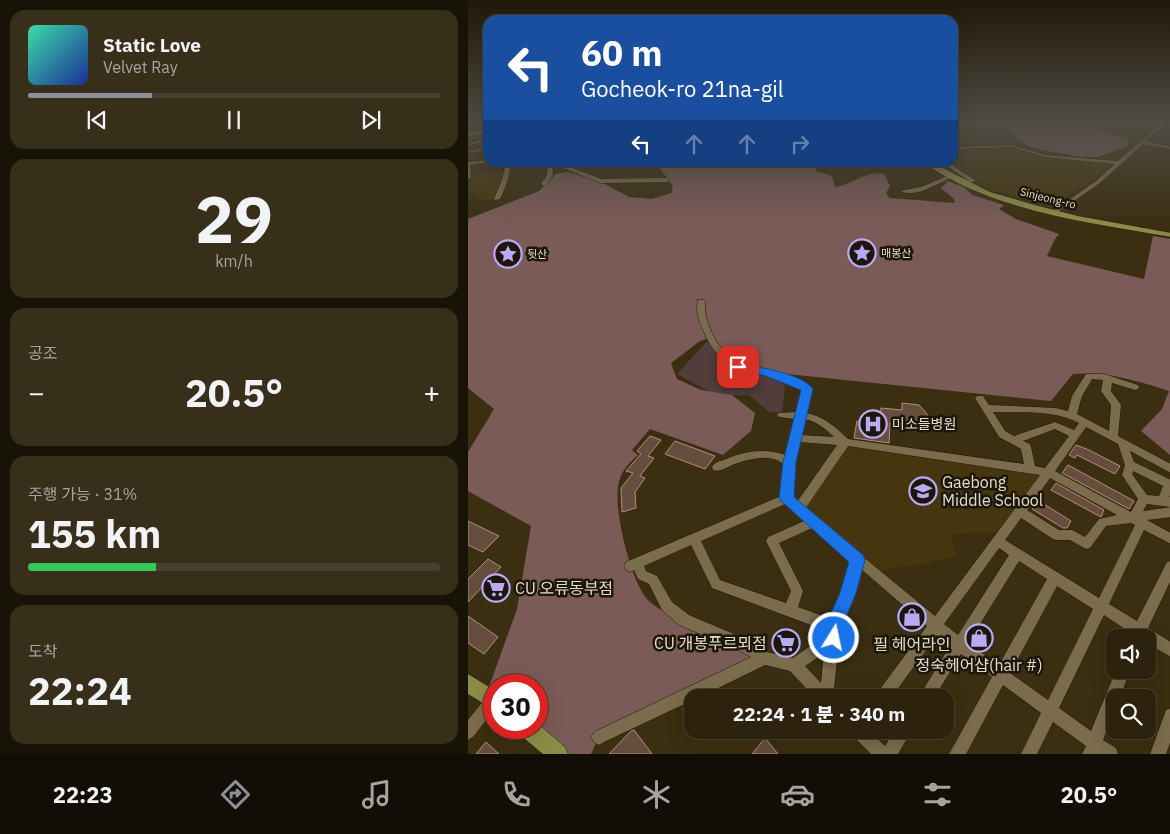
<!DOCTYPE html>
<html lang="ko">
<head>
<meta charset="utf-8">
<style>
	:root { --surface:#2c220d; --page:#382f1b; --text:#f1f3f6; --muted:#a6a49d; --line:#483f2e; --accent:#8c9099 }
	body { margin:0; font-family:"IBM Plex Sans","Noto Sans KR",sans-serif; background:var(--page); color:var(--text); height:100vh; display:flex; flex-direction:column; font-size:19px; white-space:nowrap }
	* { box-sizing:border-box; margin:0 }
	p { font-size:16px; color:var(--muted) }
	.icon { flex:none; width:28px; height:28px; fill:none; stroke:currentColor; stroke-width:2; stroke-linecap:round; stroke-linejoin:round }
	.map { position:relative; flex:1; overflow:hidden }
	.sheet { display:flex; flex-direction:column; gap:10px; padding:10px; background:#181307; width:468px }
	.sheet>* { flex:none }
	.guide { position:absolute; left:15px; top:15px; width:475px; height:152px; border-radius:15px; box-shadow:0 5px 20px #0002,0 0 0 1px var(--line); background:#1a4fa0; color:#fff; overflow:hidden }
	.fabs { position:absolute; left:638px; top:629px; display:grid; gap:10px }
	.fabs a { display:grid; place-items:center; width:50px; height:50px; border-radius:10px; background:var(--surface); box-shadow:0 5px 20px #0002,0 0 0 1px var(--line); font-size:25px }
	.speed { position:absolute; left:15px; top:674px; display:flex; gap:10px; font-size:25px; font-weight:700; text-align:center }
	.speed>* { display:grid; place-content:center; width:65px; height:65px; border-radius:50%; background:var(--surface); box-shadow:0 5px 20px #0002,0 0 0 1px var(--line); line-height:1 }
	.speed .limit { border:8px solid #d22; background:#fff; color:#111 }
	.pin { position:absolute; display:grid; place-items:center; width:42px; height:42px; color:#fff; margin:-21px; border-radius:10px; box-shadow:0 2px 8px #0006 }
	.me { position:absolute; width:55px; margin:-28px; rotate:10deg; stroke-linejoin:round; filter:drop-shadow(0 0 4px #0008) }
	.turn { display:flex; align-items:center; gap:18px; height:105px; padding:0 15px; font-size:22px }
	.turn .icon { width:65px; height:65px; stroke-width:2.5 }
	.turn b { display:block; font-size:35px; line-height:42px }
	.lanes { display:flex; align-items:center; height:48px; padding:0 15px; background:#0003; justify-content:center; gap:25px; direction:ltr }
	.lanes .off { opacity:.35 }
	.big { font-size:38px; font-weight:800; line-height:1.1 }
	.sheet .widget { flex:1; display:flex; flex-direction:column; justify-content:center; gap:8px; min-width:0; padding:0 18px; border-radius:15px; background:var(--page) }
	.sheet .dial { align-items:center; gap:0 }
	.dial b { font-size:65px; line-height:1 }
	.song { display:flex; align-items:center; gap:15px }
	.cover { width:60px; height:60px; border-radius:8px; background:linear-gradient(135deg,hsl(160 70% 55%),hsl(230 70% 35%)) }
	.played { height:5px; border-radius:2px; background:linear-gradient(90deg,var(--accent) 30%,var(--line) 30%) }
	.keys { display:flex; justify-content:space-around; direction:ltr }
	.heat { display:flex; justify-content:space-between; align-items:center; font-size:28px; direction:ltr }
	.charge { height:8px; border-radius:4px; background:linear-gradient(90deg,#34c759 31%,var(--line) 0) }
	.trip { position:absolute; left:216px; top:689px; width:270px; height:50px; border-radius:15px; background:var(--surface); box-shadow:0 5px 20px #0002,0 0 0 1px var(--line); font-weight:800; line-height:50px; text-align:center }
	.menu { display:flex; height:80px; justify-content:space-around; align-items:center; background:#120e05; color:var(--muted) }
	.menu .icon { width:35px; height:35px }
	.menu .current { color:var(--accent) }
	.menu b { font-size:22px; color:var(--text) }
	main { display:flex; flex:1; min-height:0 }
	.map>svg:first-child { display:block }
	.built { fill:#463610 }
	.green { fill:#513d3c }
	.forest { fill:#7a5b58 }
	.building { fill:#664d3d; stroke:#b0917d }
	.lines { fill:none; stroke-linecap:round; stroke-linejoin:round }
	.minor-casing { stroke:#221500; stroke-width:1 }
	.major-casing { stroke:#221500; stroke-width:1 }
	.minor { fill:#7b6c4e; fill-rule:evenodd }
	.major { fill:#8c8c49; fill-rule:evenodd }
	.route { fill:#1a73e8; stroke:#114b97 }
	.labels { text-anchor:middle; stroke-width:5; stroke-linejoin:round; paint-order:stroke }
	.far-street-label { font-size:11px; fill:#e3dbca; stroke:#1d170b }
	.far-poi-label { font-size:11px; fill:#e3dbca; stroke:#1d170b; text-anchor:start }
	.poi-label { font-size:14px; fill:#e3dbca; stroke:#1d170b; text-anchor:start }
	.near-poi-label { font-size:16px; fill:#e3dbca; stroke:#1d170b; text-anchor:start }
</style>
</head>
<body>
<main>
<section class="sheet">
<div class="widget">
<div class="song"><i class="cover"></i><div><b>Static Love</b><p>Velvet Ray</p></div></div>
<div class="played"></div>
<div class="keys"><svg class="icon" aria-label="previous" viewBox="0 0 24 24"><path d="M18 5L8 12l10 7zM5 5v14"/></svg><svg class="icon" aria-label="pause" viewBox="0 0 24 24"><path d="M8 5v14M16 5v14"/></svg><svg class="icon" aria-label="next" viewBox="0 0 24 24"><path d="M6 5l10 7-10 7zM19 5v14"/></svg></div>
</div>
<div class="widget dial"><b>29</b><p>km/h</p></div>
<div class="widget"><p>공조</p>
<div class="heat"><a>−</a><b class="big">20.5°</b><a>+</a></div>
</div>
<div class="widget"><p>주행 가능 · 31%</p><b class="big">155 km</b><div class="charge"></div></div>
<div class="widget"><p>도착</p><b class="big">22:24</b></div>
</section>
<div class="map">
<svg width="703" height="754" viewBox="0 0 703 754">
	<rect width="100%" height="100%" fill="#3b2e11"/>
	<!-- built -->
	<path class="built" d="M619 121H681L686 122 670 138 657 135Z
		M543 146 577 156 651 163 584 207 526 191 475 163 485 162V148Z
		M38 170 26 199 8 200V193L0 194V181L4 180 1 176Z
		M377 442 580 472 536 532 483 534 489 557 404 572 330 510Z"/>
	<!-- green -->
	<path class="green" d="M242 338 256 356 276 371 302 373 317 386 314 413 301 412 281 395 249 396 209 374Z"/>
	<!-- forest -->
	<path class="forest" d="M485 121H611L625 128 660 139V146L630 157H613L565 148 550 140 540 128 532 124 490 127 485 126Z
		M188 163H350L348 171 364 176 367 187C385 185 397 170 416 174L422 186 418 193 422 198 487 203 486 199 473 188 480 181 496 187 504 195 536 205 531 209 548 219 591 234 587 239 579 256 676 279 685 236 702 239V455L673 431 694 409 701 391C670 381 638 371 605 374L583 401 309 373 263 359 242 338 232 341 203 363 209 379 233 390 264 395 287 413 283 431 255 455 182 429 164 450 170 455C161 463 154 470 151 482 144 506 163 584 181 601 186 606 194 610 200 614 231 633 263 645 297 658L131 737 123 754H90L59 728H69V685H26V701L18 695 49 609 63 526 0 491V452L26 409 0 388V219L71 191 88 174 100 172 135 183 161 197 184 199 203 193 205 186Z"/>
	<!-- building -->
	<path class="building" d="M434 403 451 405 459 414 460 420 450 427 422 423 421 443 386 438 389 421 412 423 413 408 434 410Z
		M182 436 193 440 180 456 186 458 172 476 177 478 167 492 168 508 154 512 153 488 165 473 158 471 173 454 169 451Z
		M207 441 247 456 237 469 197 454Z
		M608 445 621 450 652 466 647 474 609 455 607 458 601 455Z
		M600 465 666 501 661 509 594 473Z
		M588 483 636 510 633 517 583 490Z
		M571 501 603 521 599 528H595L564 509Z
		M0 521 31 536 15 552 0 545Z
		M20 559 33 567 0 602V579Z
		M0 616 30 637 16 654 0 643Z
		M166 730 184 754H141L163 731Z
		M297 738 310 754H284Z
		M18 742 31 754H8Z"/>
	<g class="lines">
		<!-- minor casing -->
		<g class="minor-casing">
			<path id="minor" d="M696 121H700L678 141 703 147V149L675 144 632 183 587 214 585 213V211L628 181 647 164 577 157 543 147 485 149V147L543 145 577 155 650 161Z
				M20 139V141L0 145V143Z
				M20 148V150L0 153V151Z
				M20 160V162L2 165 3 177 0 179V162Z
				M38 162H43L40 180 32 199 27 200 26 199 34 180Z
				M77 162 102 167 133 179 199 178 202 180 199 182 132 183 98 169 84 166 85 175 78 185 76 186 73 184 79 175 80 165Z
				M442 162H450L443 165 441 164Z
				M473 162H479L508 181 496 184V182L501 181Z
				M484 174 486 175V177C470 182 449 199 432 191L453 187Z
				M230 300H236L237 302C236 315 241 327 247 339 263 366 293 369 320 377 329 379 338 381 343 389L338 413C356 416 367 427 380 439L556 464 553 449 531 437 507 398 509 396H515L521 405 588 408 600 411 604 396 618 374H636L670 385 671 387 670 389 667 390 644 383 643 391 653 405 650 436 703 464V473L662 451 666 462 703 480V494L701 497H703V507L679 504 675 511 703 507V517L679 520 703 533V544L676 530 641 604 669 621 699 562 703 561V580L680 628 703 642V657L679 643V638H661L663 633 636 615 591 708 623 731 648 670H662L652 698H646V711L635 740 648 748 650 754H614L618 746 585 722 569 754H553L573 713 535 685 498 754H481L524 677 493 654 466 698H450L482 646 469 635 423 698H407L409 693 459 626 393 569 386 593 373 627V638L371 642 365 698H347L322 671 297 665 230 698H225V700L136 742 131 745 126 742 123 737 126 732 283 657 270 650 211 625 194 610 181 584 170 579 166 570 162 572 158 570 156 566 158 562 313 496 317 465C303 452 280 459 264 465 258 468 252 472 245 470L244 467C247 462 252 461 258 459 278 451 297 448 318 455L327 419 311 417 309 415 311 413 329 412 334 390C328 385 321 383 313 380 277 369 251 370 235 330 231 321 227 310 230 300ZM624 379 635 380 633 391 643 405 641 431 609 414 614 396ZM525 412C553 413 586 409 611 423L606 430 587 422 546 436 537 431ZM336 419C349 421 357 429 366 437L333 435ZM618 427 650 444 657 465 654 475 670 499 663 512 587 471ZM587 429 601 436 577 468 567 466 563 447 562 444 555 441ZM331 442 369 445 329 502 324 497 328 462 327 459ZM380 446 572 475 467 616 337 509ZM665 471 695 486 691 496 679 495 664 474ZM582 478 649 515 631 519 617 537 604 530H591L559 510ZM317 504 336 521 300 537 298 541 323 591 318 603 252 580 233 541ZM553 518 585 539 589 540H602L618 549 622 548 638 526 663 523 667 525 631 598 537 540ZM344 528 383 561 374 593 363 619 330 607 335 591 311 543ZM223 545 244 588 359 631 358 635 325 658 299 652 280 640 221 615 204 602 189 576 178 571 176 566ZM531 548 541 555 490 635 476 624ZM551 561 579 579 531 665 500 643ZM589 586 625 609 580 700 542 673ZM356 653 353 683 337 666Z
				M25 693H26V710L5 737 0 740V720L20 695Z
				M703 708V740L698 754H682L698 710Z
				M381 730H400L417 746 427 730H444L430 754H403L384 735Z"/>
		</g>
		<!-- major casing -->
		<g class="major-casing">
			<path id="major" d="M20 129V133L0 136V132Z
				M455 162H463L522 192 567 205 610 216 703 233V237C623 223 522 211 455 162Z
				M0 674 26 690V710L0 694Z
				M69 723 97 747 100 754H75L52 735 49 728H69Z"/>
		</g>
		<!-- minor -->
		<use href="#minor" class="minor"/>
		<!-- major -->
		<use href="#major" class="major"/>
	</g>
	<!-- sky -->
	<linearGradient id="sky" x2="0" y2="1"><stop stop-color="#201909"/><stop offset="0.54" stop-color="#4f4c43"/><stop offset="1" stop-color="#4f4c43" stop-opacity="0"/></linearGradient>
	<rect width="703" height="226" fill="url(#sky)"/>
	<!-- route -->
	<path class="route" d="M270 363C289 367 334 373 345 389L328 462 326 497 395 555 397 560 388 593 374 627 375 638 372 644 366 647 360 644 357 627 372 593 381 562 311 499 315 462 333 390 298 376 266 369 265 367Z"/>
	<!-- icons -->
	<defs>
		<g id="sight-ring" transform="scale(1.4375)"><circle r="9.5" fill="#1d170b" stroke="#baaaf6" stroke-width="1.5"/><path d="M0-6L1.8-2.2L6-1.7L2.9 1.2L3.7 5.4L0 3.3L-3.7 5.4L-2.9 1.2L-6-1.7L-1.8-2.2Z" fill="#baaaf6"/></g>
		<g id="hospital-ring" transform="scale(1.4375)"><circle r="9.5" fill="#1d170b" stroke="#baaaf6" stroke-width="1.5"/><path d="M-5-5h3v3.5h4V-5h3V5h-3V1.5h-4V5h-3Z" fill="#baaaf6"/></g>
		<g id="school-ring" transform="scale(1.4375)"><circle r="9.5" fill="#1d170b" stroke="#baaaf6" stroke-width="1.5"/><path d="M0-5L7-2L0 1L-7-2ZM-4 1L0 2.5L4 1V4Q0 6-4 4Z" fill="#baaaf6"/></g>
		<g id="supermarket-ring" transform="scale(1.4375)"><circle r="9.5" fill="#1d170b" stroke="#baaaf6" stroke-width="1.5"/><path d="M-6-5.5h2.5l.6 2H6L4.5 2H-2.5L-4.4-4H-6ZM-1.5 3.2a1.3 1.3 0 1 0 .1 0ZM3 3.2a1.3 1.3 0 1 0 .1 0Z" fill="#baaaf6"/></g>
		<g id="shop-ring" transform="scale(1.4375)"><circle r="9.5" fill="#1d170b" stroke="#baaaf6" stroke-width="1.5"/><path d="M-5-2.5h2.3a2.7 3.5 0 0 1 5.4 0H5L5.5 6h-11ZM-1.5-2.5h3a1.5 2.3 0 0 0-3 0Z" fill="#baaaf6"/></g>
	</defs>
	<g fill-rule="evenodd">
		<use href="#sight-ring" x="394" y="253"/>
		<use href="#sight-ring" x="40" y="254"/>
		<use href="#hospital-ring" x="405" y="424"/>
		<use href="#school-ring" x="455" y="491"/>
		<use href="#supermarket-ring" x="28" y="588"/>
		<use href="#shop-ring" x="444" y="617"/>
		<use href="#shop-ring" x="511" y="638"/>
		<use href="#supermarket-ring" x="318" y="643"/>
	</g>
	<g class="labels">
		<!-- far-street labels -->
		<g class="far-street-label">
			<text transform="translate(580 198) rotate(14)" y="4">Sinjeong-ro</text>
		</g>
		<!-- far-poi labels -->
		<g class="far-poi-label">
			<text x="413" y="257">매봉산</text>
			<text x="59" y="258">뒷산</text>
		</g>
		<!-- poi labels -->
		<g class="poi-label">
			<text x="424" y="429">미소들병원</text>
		</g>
		<!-- near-poi labels -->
		<g class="near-poi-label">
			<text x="474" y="488">Gaebong<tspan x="474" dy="18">Middle School</tspan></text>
			<text x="47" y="594">CU 오류동부점</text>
			<text x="299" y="649" text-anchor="end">CU 개봉푸르뫼점</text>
			<text x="444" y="650" text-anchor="middle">필 헤어라인</text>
			<text x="511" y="671" text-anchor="middle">정숙헤어샵(hair #)</text>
		</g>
	</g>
</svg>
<div class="fabs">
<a><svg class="icon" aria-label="sound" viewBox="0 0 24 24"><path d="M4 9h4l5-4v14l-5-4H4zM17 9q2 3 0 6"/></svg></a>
<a><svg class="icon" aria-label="search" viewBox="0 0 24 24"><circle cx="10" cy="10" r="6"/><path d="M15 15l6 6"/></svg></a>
</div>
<div class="speed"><div class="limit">30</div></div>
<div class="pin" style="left:270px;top:367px;background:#d93025"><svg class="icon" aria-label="arrive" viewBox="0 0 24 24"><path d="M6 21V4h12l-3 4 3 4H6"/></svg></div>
<svg class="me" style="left:366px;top:638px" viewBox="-20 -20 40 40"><circle r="17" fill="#1a73e8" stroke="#fff" stroke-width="3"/><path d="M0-11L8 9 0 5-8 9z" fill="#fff"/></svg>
<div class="trip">22:24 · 1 분 · 340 m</div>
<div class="guide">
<div class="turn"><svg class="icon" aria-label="left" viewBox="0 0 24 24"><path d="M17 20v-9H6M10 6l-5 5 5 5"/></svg><div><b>60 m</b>Gocheok-ro 21na-gil</div></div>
<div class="lanes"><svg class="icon" aria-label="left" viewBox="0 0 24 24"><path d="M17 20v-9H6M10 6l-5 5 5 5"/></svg><svg class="icon off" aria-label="ahead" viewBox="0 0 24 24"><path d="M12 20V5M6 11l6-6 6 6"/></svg><svg class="icon off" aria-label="ahead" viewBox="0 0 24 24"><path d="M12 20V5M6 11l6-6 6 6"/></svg><svg class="icon off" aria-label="right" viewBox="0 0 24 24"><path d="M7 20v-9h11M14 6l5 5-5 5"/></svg></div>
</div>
</div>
</main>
<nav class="menu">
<b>22:23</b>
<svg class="icon current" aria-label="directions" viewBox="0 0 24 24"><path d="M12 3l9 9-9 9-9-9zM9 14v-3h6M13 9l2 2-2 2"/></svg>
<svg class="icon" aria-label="music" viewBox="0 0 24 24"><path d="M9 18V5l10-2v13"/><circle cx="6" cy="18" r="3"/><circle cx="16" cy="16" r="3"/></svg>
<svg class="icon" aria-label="phone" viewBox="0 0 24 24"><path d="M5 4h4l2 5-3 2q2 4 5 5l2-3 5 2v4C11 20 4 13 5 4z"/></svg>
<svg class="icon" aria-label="climate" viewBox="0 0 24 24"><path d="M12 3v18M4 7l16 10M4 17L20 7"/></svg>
<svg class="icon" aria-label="car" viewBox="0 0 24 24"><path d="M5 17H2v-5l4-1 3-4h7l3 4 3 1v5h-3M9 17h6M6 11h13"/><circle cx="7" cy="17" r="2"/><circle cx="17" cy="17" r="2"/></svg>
<svg class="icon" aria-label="filters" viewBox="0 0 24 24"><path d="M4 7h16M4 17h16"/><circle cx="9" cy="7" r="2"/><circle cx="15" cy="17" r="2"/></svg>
<b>20.5°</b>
</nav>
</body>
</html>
